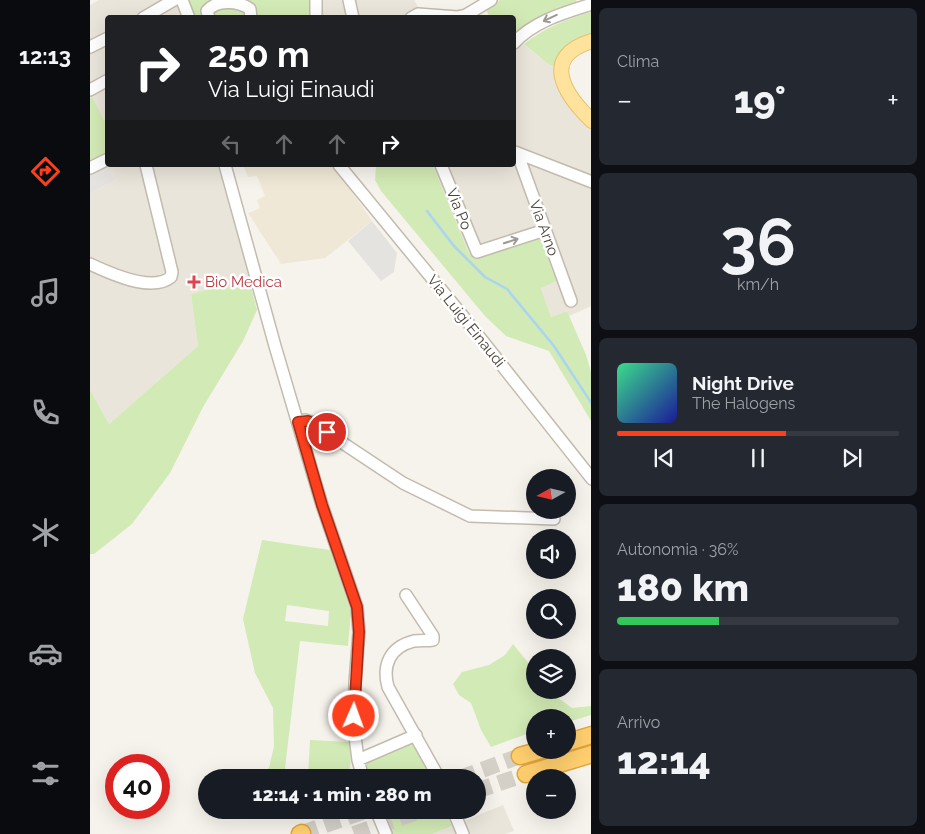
<!DOCTYPE html>
<html lang="it">
<head>
<meta charset="utf-8">
<style>
	:root { --surface:#171b24; --page:#242831; --text:#f1f3f6; --muted:#9ea1a6; --line:#363941; --accent:#fc3f1d }
	body { margin:0; font-family:Raleway,sans-serif; background:var(--page); color:var(--text); height:100vh; display:flex; flex-direction:column; font-size:19px; white-space:nowrap }
	* { box-sizing:border-box; margin:0 }
	p { font-size:16px; color:var(--muted) }
	.icon { flex:none; width:28px; height:28px; fill:none; stroke:currentColor; stroke-width:2; stroke-linecap:round; stroke-linejoin:round }
	.map { position:relative; flex:1; overflow:hidden }
	.panel { display:flex; flex-direction:column; gap:8px; padding:8px; background:#0d0f14; width:334px }
	.panel>* { flex:none }
	.hud { position:absolute; left:15px; top:15px; width:411px; height:152px; border-radius:5px; box-shadow:0 5px 20px #0002; background:#202124; color:#fff; overflow:hidden }
	.needle { width:32px; rotate:262deg }
	.buttons { position:absolute; left:436px; top:469px; display:grid; gap:10px }
	.buttons a { display:grid; place-items:center; width:50px; height:50px; border-radius:50%; background:var(--surface); box-shadow:0 5px 20px #0002; font-size:25px }
	.speed { position:absolute; left:15px; top:754px; display:flex; gap:10px; font-size:25px; font-weight:700; text-align:center }
	.speed>* { display:grid; place-content:center; width:65px; height:65px; border-radius:50%; background:var(--surface); box-shadow:0 5px 20px #0002; line-height:1 }
	.speed .limit { border:8px solid #d22; background:#fff; color:#111 }
	.pin { position:absolute; display:grid; place-items:center; width:42px; height:42px; color:#fff; margin:-21px; border:2px solid #fff; border-radius:50%; box-shadow:0 1px 5px #0007 }
	.me { position:absolute; width:55px; margin:-28px; rotate:2deg; stroke-linejoin:round; filter:drop-shadow(0 0 4px #0008) }
	.turn { display:flex; align-items:center; gap:18px; height:105px; padding:0 20px; font-size:22px }
	.turn .icon { width:65px; height:65px; stroke-width:2.5 }
	.turn b { display:block; font-size:35px; line-height:42px }
	.lanes { display:flex; align-items:center; height:48px; padding:0 20px; background:#0003; justify-content:center; gap:25px; direction:ltr }
	.lanes .off { opacity:.35 }
	.big { font-size:38px; font-weight:800; line-height:1.1 }
	.panel .tile { flex:1; display:flex; flex-direction:column; justify-content:center; gap:8px; min-width:0; padding:0 18px; border-radius:8px; background:var(--page) }
	.panel .dial { align-items:center; gap:0 }
	.dial b { font-size:65px; line-height:1 }
	.song { display:flex; align-items:center; gap:15px }
	.cover { width:60px; height:60px; border-radius:8px; background:linear-gradient(135deg,hsl(150 70% 55%),hsl(240 70% 35%)) }
	.played { height:5px; border-radius:2px; background:linear-gradient(90deg,var(--accent) 60%,var(--line) 60%) }
	.keys { display:flex; justify-content:space-around; direction:ltr }
	.heat { display:flex; justify-content:space-between; align-items:center; font-size:28px; direction:ltr }
	.charge { height:8px; border-radius:4px; background:linear-gradient(90deg,#34c759 36%,var(--line) 0) }
	.trip { position:absolute; left:108px; top:769px; width:288px; height:50px; border-radius:25px; background:var(--surface); box-shadow:0 5px 20px #0002; font-weight:800; line-height:50px; text-align:center }
	main { display:flex; flex:1; min-height:0 }
	.dock { display:flex; flex-direction:column; width:90px; justify-content:space-around; align-items:center; background:#090b0e; color:var(--muted) }
	.dock .icon { width:35px; height:35px }
	.dock .on { color:var(--accent) }
	.dock b { font-size:22px; color:var(--text) }
	.map>svg:first-child { display:block }
	.residential { fill:#eae5da }
	.education { fill:#efe8d6 }
	.green { fill:#d2eab5; fill-rule:evenodd }
	.parking { fill:#e5e3e0 }
	.lines { fill:none; stroke-linecap:round; stroke-linejoin:round }
	.stream { stroke:#a9d4f2; stroke-width:2.5 }
	.highway-tunnel { stroke:#d4d0c8; stroke-width:16; stroke-dasharray:16 8; stroke-linecap:butt }
	.minor-casing { stroke:#c2bbae; stroke-width:14 }
	.major-casing { stroke:#e6c16a; stroke-width:16 }
	.highway-casing { stroke:#e0a43c; stroke-width:19 }
	.minor { stroke:#fff; stroke-width:11 }
	.major { stroke:#ffe39c; stroke-width:14 }
	.highway { stroke:#ffcf6e; stroke-width:16 }
	.oneway { stroke:#9c9892 }
	.route-casing { stroke:#a42913; stroke-width:12 }
	.route { stroke:#fc3f1d; stroke-width:9 }
	.health-dot { fill:#e0444e; stroke:#fff; stroke-width:2 }
	.labels { text-anchor:middle; stroke-width:5; stroke-linejoin:round; paint-order:stroke }
	.street-label { font-size:15px; fill:#4b4439; stroke:#fff }
	.health-label { font-size:15px; fill:#be3a42; stroke:#fff; text-anchor:start }
</style>
</head>
<body>
<main>
<nav class="dock">
<b>12:13</b>
<svg class="icon on" aria-label="directions" viewBox="0 0 24 24"><path d="M12 3l9 9-9 9-9-9zM9 14v-3h6M13 9l2 2-2 2"/></svg>
<svg class="icon" aria-label="music" viewBox="0 0 24 24"><path d="M9 18V5l10-2v13"/><circle cx="6" cy="18" r="3"/><circle cx="16" cy="16" r="3"/></svg>
<svg class="icon" aria-label="phone" viewBox="0 0 24 24"><path d="M5 4h4l2 5-3 2q2 4 5 5l2-3 5 2v4C11 20 4 13 5 4z"/></svg>
<svg class="icon" aria-label="climate" viewBox="0 0 24 24"><path d="M12 3v18M4 7l16 10M4 17L20 7"/></svg>
<svg class="icon" aria-label="car" viewBox="0 0 24 24"><path d="M5 17H2v-5l4-1 3-4h7l3 4 3 1v5h-3M9 17h6M6 11h13"/><circle cx="7" cy="17" r="2"/><circle cx="17" cy="17" r="2"/></svg>
<svg class="icon" aria-label="filters" viewBox="0 0 24 24"><path d="M4 7h16M4 17h16"/><circle cx="9" cy="7" r="2"/><circle cx="15" cy="17" r="2"/></svg>
</nav>
<div class="map">
<svg width="502" height="834" viewBox="0 0 502 834">
	<rect width="100%" height="100%" fill="#f6f3ec"/>
	<!-- residential -->
	<path class="residential" d="M9 0H88L95 17 18 18V118L14 120 0 96V5Z
		M229 0H324L334 17 229 18Z
		M432 43 458 64 465 67 501 127V306L479 316 477 311 461 317 451 287 466 281 379 254 343 165H424V52Z
		M16 164 130 165 162 278 101 294 108 346 19 424 0 390V194L25 180Z
		M413 805 424 831 415 834H342Z"/>
	<!-- education -->
	<path class="education" d="M153 165H244L282 221 235 258 191 264 158 213 170 208 167 200 175 196 167 176 158 177Z"/>
	<!-- green -->
	<path class="green" d="M96 0H221V16L216 18 104 17Z
		M410 0H486L488 4 424 38V18L400 17 395 8Z
		M501 12V35C484 39 469 48 465 67L458 64 434 44C456 27 475 20 501 12Z
		M2 97 14 120 17 118 18 151 0 161V98Z
		M286 165H343L379 254 386 257 450 236 466 281 451 288 461 317 477 311 496 355 501 372V421L459 351 416 336 395 316 291 191 285 180Z
		M159 279 167 310 153 341 113 407 80 473 42 524 4 554H0V390L19 424 108 346 101 294Z
		M172 540 240 550 261 612 258 646 210 641 194 777H164L179 768 184 746 183 708 165 673 153 619ZM197 605 239 611 238 626 195 621Z
		M423 644 445 671V690H461L467 697 482 708 501 706V715L478 722V718H445V731L401 747 391 730 381 703 369 695 363 684 372 672 399 665 415 655Z
		M220 740 260 742C260 750 262 762 259 770 255 780 227 778 218 777Z
		M322 742 340 777H279L275 766 277 762Z
		M292 810H355L362 826 342 834H302Z"/>
	<!-- parking -->
	<path class="parking" d="M16 164 25 180 0 194V173Z
		M282 221 307 253 304 272 291 281 258 241Z"/>
	<g class="lines">
		<!-- stream -->
		<path class="stream" d="M337 211 364 246 395 277 417 289 464 346 502 404"/>
		<!-- highway-tunnel -->
		<path class="highway-tunnel" d="M370 778 430 756
			M386 791 436 774
			M212 833 278 810
			M264 834 333 810"/>
		<!-- minor casing -->
		<g class="minor-casing">
			<path id="minor" d="M92 0 99 18
				M259 0 263 18
				M226 14V0
				M53 18 84 0
				M119 18 117 11C126 0 147 0 160 9L161 18
				M321 18 328 14 367 17 376 15 401 0
				M424 43C444 21 474 13 502 4
				M0 47 18 38
				M0 90 18 80
				M425 152 502 182
				M430 154 431 163 481 301
				M135 165 185 346 232 505 267 607 269 632 265 683 264 728 268 760 273 778
				M249 165 372 315 502 479
				M351 165 387 252 455 230
				M0 168 18 159
				M0 264C19 273 62 293 81 277L82 272 56 165
				M208 422 215 420 221 422 313 483 380 516 464 519
				M316 595 343 636V640C337 641 330 640 324 641 300 647 292 665 298 687L349 778
				M268 760 326 735
				M286 810 296 834
				M363 810 373 834"/>
		</g>
		<!-- major casing -->
		<g class="major-casing">
			<path id="major" d="M502 41C449 57 475 95 502 121"/>
		</g>
		<!-- highway casing -->
		<g class="highway-casing">
			<path id="highway" d="M478 742 502 735
				M430 756 451 750
				M436 774 502 754
				M210 834 212 833"/>
		</g>
		<!-- minor -->
		<use href="#minor" class="minor"/>
		<!-- major -->
		<use href="#major" class="major"/>
		<!-- highway -->
		<use href="#highway" class="highway"/>
	</g>
	<!-- one-way arrows -->
	<defs><path id="oneway-shaft" d="M-6 0H5M1.5-3L5.5 0L1.5 3" fill="none" stroke-width="1.6" stroke-linecap="round" stroke-linejoin="round" transform="scale(1.25)"/></defs>
	<g class="oneway">
		<use href="#oneway-shaft" transform="translate(460 18) rotate(155)"/>
		<use href="#oneway-shaft" transform="translate(421 241) rotate(-18)"/>
	</g>
	<g class="lines">
		<!-- route casing -->
		<g class="route-casing">
			<path id="route" d="M237 432 218 421 208 422 232 505 267 607 269 632 264 716"/>
		</g>
		<!-- route -->
		<use href="#route" class="route"/>
	</g>
	<!-- markers -->
	<path class="health-dot" d="M101.5 274.5h5v5h5v5h-5v5h-5v-5h-5v-5h5z"/>
	<g class="labels">
		<!-- street labels -->
		<g class="street-label">
			<text transform="translate(369 209) rotate(68)" y="5">Via Po</text>
			<text transform="translate(454 228) rotate(70)" y="5">Via Arno</text>
			<text transform="translate(376 321) rotate(51)" y="5">Via Luigi Einaudi</text>
		</g>
		<!-- health labels -->
		<g class="health-label">
			<text x="115" y="287">Bio Medica</text>
		</g>
	</g>
</svg>
<div class="buttons">
<a><svg class="needle" viewBox="-14 -14 28 28"><path d="M0-13l5 13h-10z" fill="#e53935"/><path d="M0 13l5-13h-10z" fill="#9ea1a6"/></svg></a>
<a><svg class="icon" aria-label="sound" viewBox="0 0 24 24"><path d="M4 9h4l5-4v14l-5-4H4zM17 9q2 3 0 6"/></svg></a>
<a><svg class="icon" aria-label="search" viewBox="0 0 24 24"><circle cx="10" cy="10" r="6"/><path d="M15 15l6 6"/></svg></a>
<a><svg class="icon" aria-label="layers" viewBox="0 0 24 24"><path d="M12 4l9 5-9 5-9-5zM3 14l9 5 9-5"/></svg></a>
<a>+</a>
<a>−</a>
</div>
<div class="speed"><div class="limit">40</div></div>
<div class="pin" style="left:237px;top:432px;background:#d93025"><svg class="icon" aria-label="arrive" viewBox="0 0 24 24"><path d="M6 21V4h12l-3 4 3 4H6"/></svg></div>
<svg class="me" style="left:264px;top:716px" viewBox="-20 -20 40 40"><circle r="17" fill="#fc3f1d" stroke="#fff" stroke-width="3"/><path d="M0-11L8 9 0 5-8 9z" fill="#fff"/></svg>
<div class="trip">12:14 · 1 min · 280 m</div>
<div class="hud">
<div class="turn"><svg class="icon" aria-label="right" viewBox="0 0 24 24"><path d="M7 20v-9h11M14 6l5 5-5 5"/></svg><div><b>250 m</b>Via Luigi Einaudi</div></div>
<div class="lanes"><svg class="icon off" aria-label="left" viewBox="0 0 24 24"><path d="M17 20v-9H6M10 6l-5 5 5 5"/></svg><svg class="icon off" aria-label="ahead" viewBox="0 0 24 24"><path d="M12 20V5M6 11l6-6 6 6"/></svg><svg class="icon off" aria-label="ahead" viewBox="0 0 24 24"><path d="M12 20V5M6 11l6-6 6 6"/></svg><svg class="icon" aria-label="right" viewBox="0 0 24 24"><path d="M7 20v-9h11M14 6l5 5-5 5"/></svg></div>
</div>
</div>
<section class="panel">
<div class="tile"><p>Clima</p>
<div class="heat"><a>−</a><b class="big">19°</b><a>+</a></div>
</div>
<div class="tile dial"><b>36</b><p>km/h</p></div>
<div class="tile">
<div class="song"><i class="cover"></i><div><b>Night Drive</b><p>The Halogens</p></div></div>
<div class="played"></div>
<div class="keys"><svg class="icon" aria-label="previous" viewBox="0 0 24 24"><path d="M18 5L8 12l10 7zM5 5v14"/></svg><svg class="icon" aria-label="pause" viewBox="0 0 24 24"><path d="M8 5v14M16 5v14"/></svg><svg class="icon" aria-label="next" viewBox="0 0 24 24"><path d="M6 5l10 7-10 7zM19 5v14"/></svg></div>
</div>
<div class="tile"><p>Autonomia · 36%</p><b class="big">180 km</b><div class="charge"></div></div>
<div class="tile"><p>Arrivo</p><b class="big">12:14</b></div>
</section>
</main>
</body>
</html>
